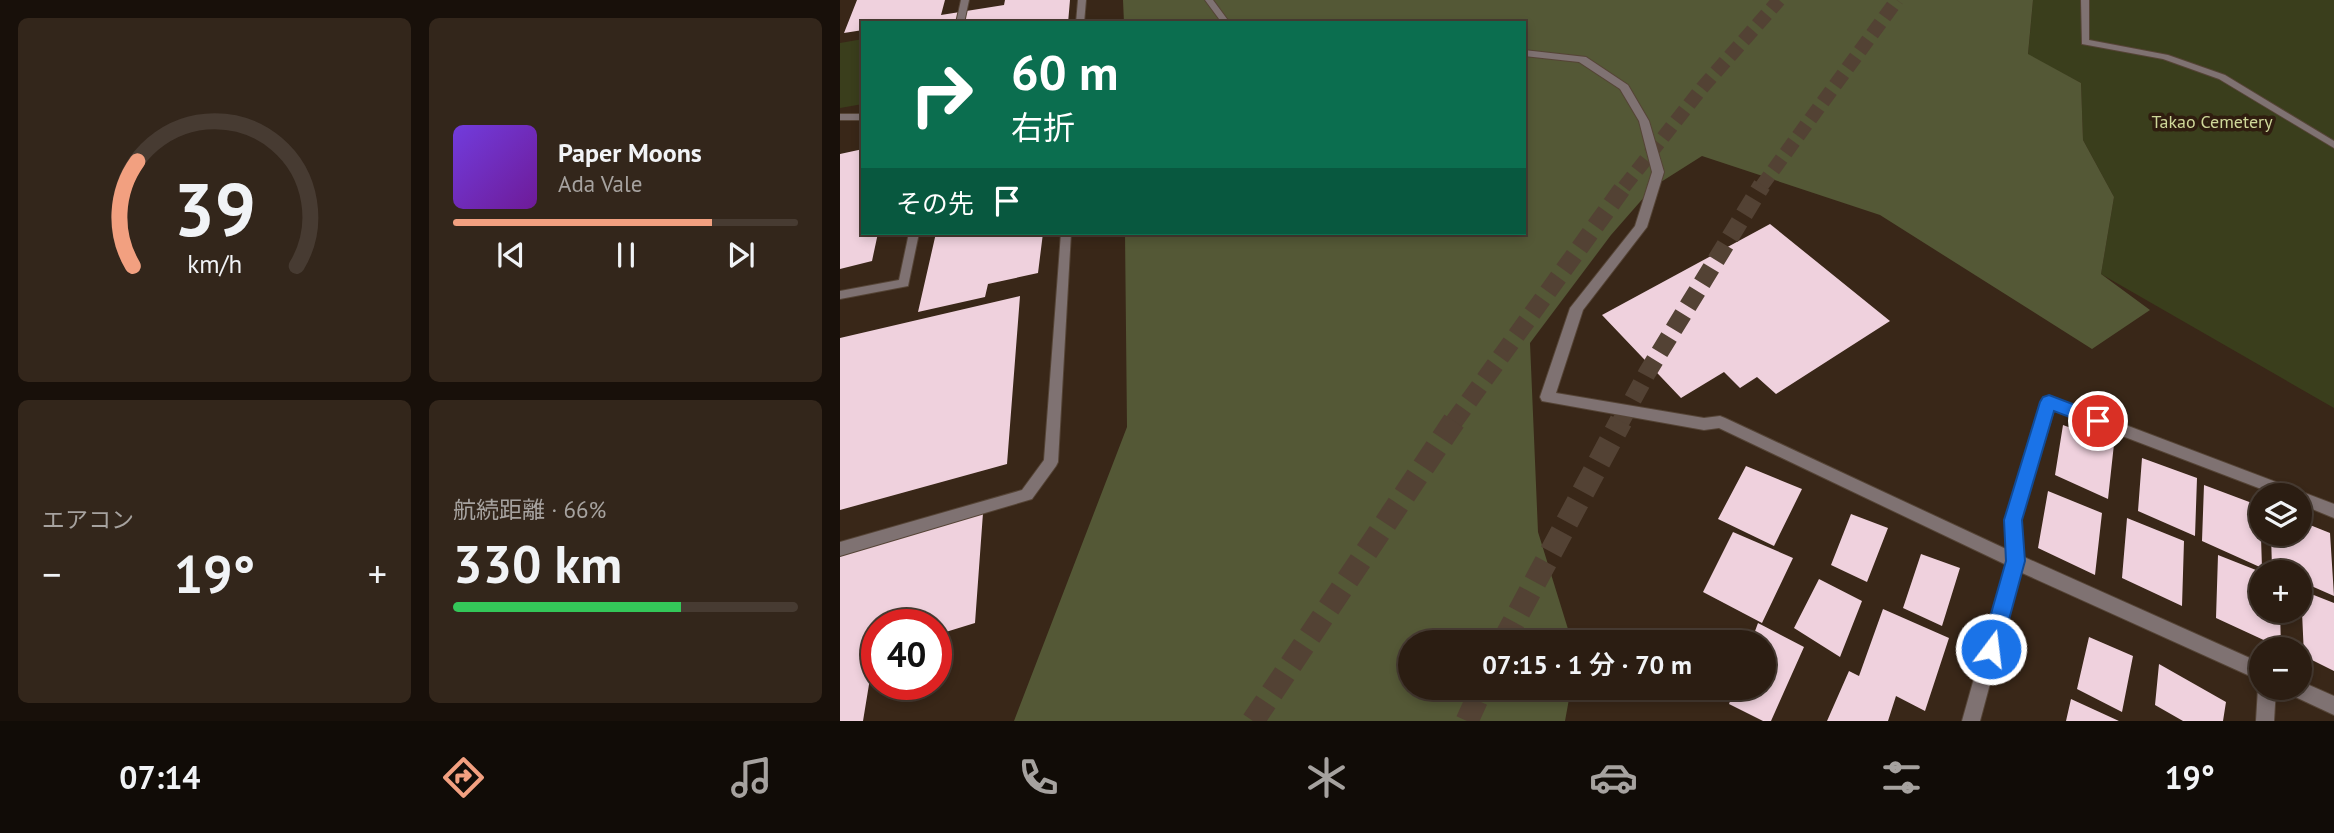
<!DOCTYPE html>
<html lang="ja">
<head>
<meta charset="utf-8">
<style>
	:root { --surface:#2b1d12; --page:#33261b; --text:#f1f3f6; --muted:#a6a29f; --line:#473b32; --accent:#f2a080 }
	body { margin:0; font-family:"PT Sans","Noto Sans JP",sans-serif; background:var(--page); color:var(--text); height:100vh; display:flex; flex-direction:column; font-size:26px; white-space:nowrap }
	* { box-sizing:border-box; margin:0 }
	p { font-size:23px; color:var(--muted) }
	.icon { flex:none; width:38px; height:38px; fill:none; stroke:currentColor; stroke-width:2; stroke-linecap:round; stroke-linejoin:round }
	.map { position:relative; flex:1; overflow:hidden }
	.details { display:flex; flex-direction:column; gap:18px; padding:18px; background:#18100a; width:840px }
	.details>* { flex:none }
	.guide { position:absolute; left:21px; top:21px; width:665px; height:214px; border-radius:0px; box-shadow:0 4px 10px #0003,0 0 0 2px var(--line); background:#0b6e4f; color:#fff; overflow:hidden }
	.tools { position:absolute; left:1409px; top:483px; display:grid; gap:14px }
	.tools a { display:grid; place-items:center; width:63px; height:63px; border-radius:50%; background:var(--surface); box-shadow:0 4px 10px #0003,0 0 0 2px var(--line); font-size:35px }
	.speed { position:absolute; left:21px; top:609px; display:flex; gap:14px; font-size:35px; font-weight:700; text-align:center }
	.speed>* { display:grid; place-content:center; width:91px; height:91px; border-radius:50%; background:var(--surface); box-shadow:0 4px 10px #0003,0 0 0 2px var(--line); line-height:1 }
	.speed .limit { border:10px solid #d22; background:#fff; color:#111 }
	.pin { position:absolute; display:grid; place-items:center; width:60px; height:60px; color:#fff; margin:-30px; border:4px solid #fff; border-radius:50%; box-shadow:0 2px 7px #0007 }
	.me { position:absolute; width:77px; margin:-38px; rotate:15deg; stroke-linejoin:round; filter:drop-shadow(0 0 5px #0008) }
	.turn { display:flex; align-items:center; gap:24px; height:147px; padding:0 35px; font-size:32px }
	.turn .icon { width:91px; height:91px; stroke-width:2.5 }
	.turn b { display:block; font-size:49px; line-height:60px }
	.then { display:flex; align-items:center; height:66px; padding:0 35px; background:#0003; gap:14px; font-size:26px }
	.big { font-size:52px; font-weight:600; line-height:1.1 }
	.details .widget { flex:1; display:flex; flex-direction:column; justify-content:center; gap:10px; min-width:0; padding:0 24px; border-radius:10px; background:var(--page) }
	.details .dial { align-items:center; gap:0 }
	.dial svg { height:182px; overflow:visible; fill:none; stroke:var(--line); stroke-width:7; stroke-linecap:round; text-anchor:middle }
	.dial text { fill:var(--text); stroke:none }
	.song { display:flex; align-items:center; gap:21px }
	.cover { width:84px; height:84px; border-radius:10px; background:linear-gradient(135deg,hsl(260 70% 55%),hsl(280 70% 35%)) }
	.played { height:7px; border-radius:4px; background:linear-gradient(90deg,var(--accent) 75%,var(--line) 75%) }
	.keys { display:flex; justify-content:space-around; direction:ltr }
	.heat { display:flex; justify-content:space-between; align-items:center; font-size:38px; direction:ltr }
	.charge { height:10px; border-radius:5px; background:linear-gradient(90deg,#34c759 66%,var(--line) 0) }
	.details .tiles { flex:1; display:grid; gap:18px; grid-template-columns:repeat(2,1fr) }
	.trip { position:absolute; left:558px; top:630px; width:378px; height:70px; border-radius:35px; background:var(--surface); box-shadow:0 4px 10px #0003,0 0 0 2px var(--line); font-weight:600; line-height:70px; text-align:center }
	.tab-bar { display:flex; height:112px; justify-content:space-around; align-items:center; background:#110c07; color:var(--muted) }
	.tab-bar .icon { width:49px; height:49px }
	.tab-bar .selected { color:var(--accent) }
	.tab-bar b { font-size:32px; color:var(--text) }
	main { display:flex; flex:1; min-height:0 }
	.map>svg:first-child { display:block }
	.green { fill:#3a3e1c }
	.forest { fill:#545836 }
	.building { fill:#efd1dd }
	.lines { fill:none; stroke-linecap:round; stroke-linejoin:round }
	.trunk-tunnel-far2 { stroke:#534234; stroke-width:14; stroke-dasharray:14 7; stroke-linecap:butt }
	.trunk-tunnel-far1 { stroke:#534234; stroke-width:18; stroke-dasharray:18 9; stroke-linecap:butt }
	.trunk-tunnel { stroke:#534234; stroke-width:23; stroke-dasharray:23 11; stroke-linecap:butt }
	.service-casing { stroke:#554436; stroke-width:2 }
	.minor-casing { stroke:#554436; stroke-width:2 }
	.tertiary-casing { stroke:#554436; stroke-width:2 }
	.service { fill:#7f7272; fill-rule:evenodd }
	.minor { fill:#7f7272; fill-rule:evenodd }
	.tertiary { fill:#7f7272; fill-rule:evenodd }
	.route { fill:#1a73e8; stroke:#114b97; stroke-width:2 }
	.labels { text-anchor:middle; stroke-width:7; stroke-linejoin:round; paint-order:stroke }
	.far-park-label { font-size:18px; fill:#cfd899; stroke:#2f1d0f }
</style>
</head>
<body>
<main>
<section class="details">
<div class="tiles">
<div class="widget dial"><svg viewBox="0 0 100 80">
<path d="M14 69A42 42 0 1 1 86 69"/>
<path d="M14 69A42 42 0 0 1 16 23" stroke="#f2a080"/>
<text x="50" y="56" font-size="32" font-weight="700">39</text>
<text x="50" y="72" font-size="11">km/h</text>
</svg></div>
<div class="widget">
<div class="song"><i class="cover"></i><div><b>Paper Moons</b><p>Ada Vale</p></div></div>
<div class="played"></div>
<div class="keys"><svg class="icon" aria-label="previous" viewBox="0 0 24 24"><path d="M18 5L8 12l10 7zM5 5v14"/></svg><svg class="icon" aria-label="pause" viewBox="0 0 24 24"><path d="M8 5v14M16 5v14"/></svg><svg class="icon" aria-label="next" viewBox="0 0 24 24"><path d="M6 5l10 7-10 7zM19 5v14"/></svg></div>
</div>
<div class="widget"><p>エアコン</p>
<div class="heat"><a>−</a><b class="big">19°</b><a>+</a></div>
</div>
<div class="widget"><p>航続距離 · 66%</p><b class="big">330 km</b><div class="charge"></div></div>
</div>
</section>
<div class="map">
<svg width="1494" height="721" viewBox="0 0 1494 721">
	<rect width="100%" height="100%" fill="#392718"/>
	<!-- green -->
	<path class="green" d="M1193 0H1494V408L1261 274 1274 197 1243 140 1241 83 1188 55Z
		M23 39V104L0 108V43Z"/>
	<!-- forest -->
	<path class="forest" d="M283 0H1193L1188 54 1241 83 1243 140 1274 197 1261 274 1310 310 1252 349 1040 215 862 156 813 187 771 235 690 343 698 532 732 642H570V688H731L725 721H174L287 427 285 233H684V23H284Z"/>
	<!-- building -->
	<path class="building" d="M17 0H105L101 15 164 5 165 0H230L228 23H83L84 20 23 23V30L4 33Z
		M23 149V233H38L32 261 0 269V154Z
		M930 224 1050 321 936 394 917 377 900 388 884 372 841 398 762 315Z
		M96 233H203L198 273 148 284 145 297 78 312Z
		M180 296 167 464 0 510V338Z
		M1223 425 1274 444 1268 499 1215 475Z
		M1302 458 1357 478 1355 536 1298 511Z
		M906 466 962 489 934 546 878 519Z
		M1364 485 1420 506 1422 568 1362 541Z
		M1208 491 1262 513 1255 575 1198 548Z
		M143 513 135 623 96 635V625H37V653L34 654 23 721H0V555Z
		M1011 514 1048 528 1027 582 991 565Z
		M1287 518 1344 541 1342 606 1282 578Z
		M1460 521 1490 533 1494 596 1460 581V572H1440L1432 569 1431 534H1460Z
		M893 532 953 558 922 623 863 592Z
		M1081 554 1120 568 1102 626 1063 608Z
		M1378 555 1421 572V611H1440L1441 648 1376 618Z
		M979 579 1022 601 1000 657 954 628Z
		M1461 590 1494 603V671L1464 656Z
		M1043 609 1109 638 1085 711 1056 696 1048 721H987L1009 671 1019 676Z
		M918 623 964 647 931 721H923L889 704 895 688H924V642H911Z
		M1249 637 1293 656 1282 712 1237 689Z
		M1319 664 1386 702 1383 721H1343L1315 705Z
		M1231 699 1279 721H1226Z"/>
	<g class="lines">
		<!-- trunk-tunnel-far2 -->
		<path class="trunk-tunnel-far2" d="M784 187 862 88 939 0
			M921 187 1057 0"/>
		<!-- trunk-tunnel-far1 -->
		<path class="trunk-tunnel-far1" d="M613 423 785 185
			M780 423 807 373 922 185"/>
		<!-- trunk-tunnel -->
		<path class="trunk-tunnel" d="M663 642 781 421
			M413 721 614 421
			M627 721 642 688"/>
		<!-- service casing -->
		<g class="service-casing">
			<path id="service" d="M121 0H129L124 23H116Z
				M238 0H246L244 23H236Z
				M365 0H373L390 23H382Z
				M1241 0H1249V40L1328 55 1385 75 1494 141V148L1379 79 1323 59 1242 44Z
				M0 114H23V120H0Z
				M69 233H79L68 286 0 299V291L59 280Z
				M221 233H231L218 462 216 466 192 499 0 556V542L182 490 204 460Z"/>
		</g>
		<!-- minor casing -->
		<g class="minor-casing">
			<path id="minor" d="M684 50 746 57 788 85 809 121 824 172 807 227 743 310 716 393 864 418 880 416 885 418 1166 549 1165 520 1202 402 1204 398 1209 396 1494 504V518L1460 504V495H1437L1214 410 1181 520 1183 561 1181 567 1175 569 879 428 864 430 702 401 700 397 730 308 795 226 812 172 799 121 780 89 739 62 684 56Z
				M1421 681V688H1436L1434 721H1416L1418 688Z"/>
		</g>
		<!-- tertiary casing -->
		<g class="tertiary-casing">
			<path id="tertiary" d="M1175 553 1421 663V681L1180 572 1140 721H1122L1167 561 1169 555Z
				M1460 681 1494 696V715L1449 694 1446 688H1460Z"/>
		</g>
		<!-- service -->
		<use href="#service" class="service"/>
		<!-- minor -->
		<use href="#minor" class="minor"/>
		<!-- tertiary -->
		<use href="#tertiary" class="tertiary"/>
	</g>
	<!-- route -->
	<path class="route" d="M1209 395 1264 416 1266 421 1264 425 1258 428 1214 411 1182 520 1185 561 1161 649 1158 656 1151 659 1144 656 1141 649 1166 561 1164 520 1200 402 1203 397Z"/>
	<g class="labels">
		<!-- far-park labels -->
		<g class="far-park-label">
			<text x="1372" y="128">Takao Cemetery</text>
		</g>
	</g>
</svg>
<div class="tools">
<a><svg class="icon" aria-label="layers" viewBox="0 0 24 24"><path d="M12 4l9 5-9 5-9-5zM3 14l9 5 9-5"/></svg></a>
<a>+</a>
<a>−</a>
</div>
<div class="speed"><div class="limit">40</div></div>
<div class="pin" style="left:1258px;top:421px;background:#d93025"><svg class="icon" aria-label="arrive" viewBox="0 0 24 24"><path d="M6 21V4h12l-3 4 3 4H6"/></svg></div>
<svg class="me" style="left:1151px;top:649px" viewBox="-20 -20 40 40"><circle r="17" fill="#1a73e8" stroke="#fff" stroke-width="3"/><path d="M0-11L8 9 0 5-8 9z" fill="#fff"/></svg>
<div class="trip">07:15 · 1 分 · 70 m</div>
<div class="guide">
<div class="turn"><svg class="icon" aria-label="right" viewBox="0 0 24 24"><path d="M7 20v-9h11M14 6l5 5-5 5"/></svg><div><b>60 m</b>右折</div></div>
<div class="then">その先<svg class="icon" aria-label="arrive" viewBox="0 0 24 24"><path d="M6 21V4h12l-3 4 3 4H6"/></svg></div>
</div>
</div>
</main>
<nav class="tab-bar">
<b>07:14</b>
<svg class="icon selected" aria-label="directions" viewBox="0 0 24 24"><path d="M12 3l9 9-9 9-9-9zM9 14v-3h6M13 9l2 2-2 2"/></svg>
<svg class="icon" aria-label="music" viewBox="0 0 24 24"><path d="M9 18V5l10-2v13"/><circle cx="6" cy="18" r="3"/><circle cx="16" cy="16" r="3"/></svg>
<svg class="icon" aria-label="phone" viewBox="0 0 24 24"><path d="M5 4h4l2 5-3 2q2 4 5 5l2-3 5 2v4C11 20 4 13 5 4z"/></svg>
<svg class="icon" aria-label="climate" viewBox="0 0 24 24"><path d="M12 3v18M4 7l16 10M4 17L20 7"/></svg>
<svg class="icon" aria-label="car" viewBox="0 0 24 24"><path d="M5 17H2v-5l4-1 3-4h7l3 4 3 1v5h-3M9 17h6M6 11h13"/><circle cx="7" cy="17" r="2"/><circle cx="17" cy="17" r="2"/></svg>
<svg class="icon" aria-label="filters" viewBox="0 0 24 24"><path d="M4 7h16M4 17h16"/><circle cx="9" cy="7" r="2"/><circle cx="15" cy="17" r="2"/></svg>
<b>19°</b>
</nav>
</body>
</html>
